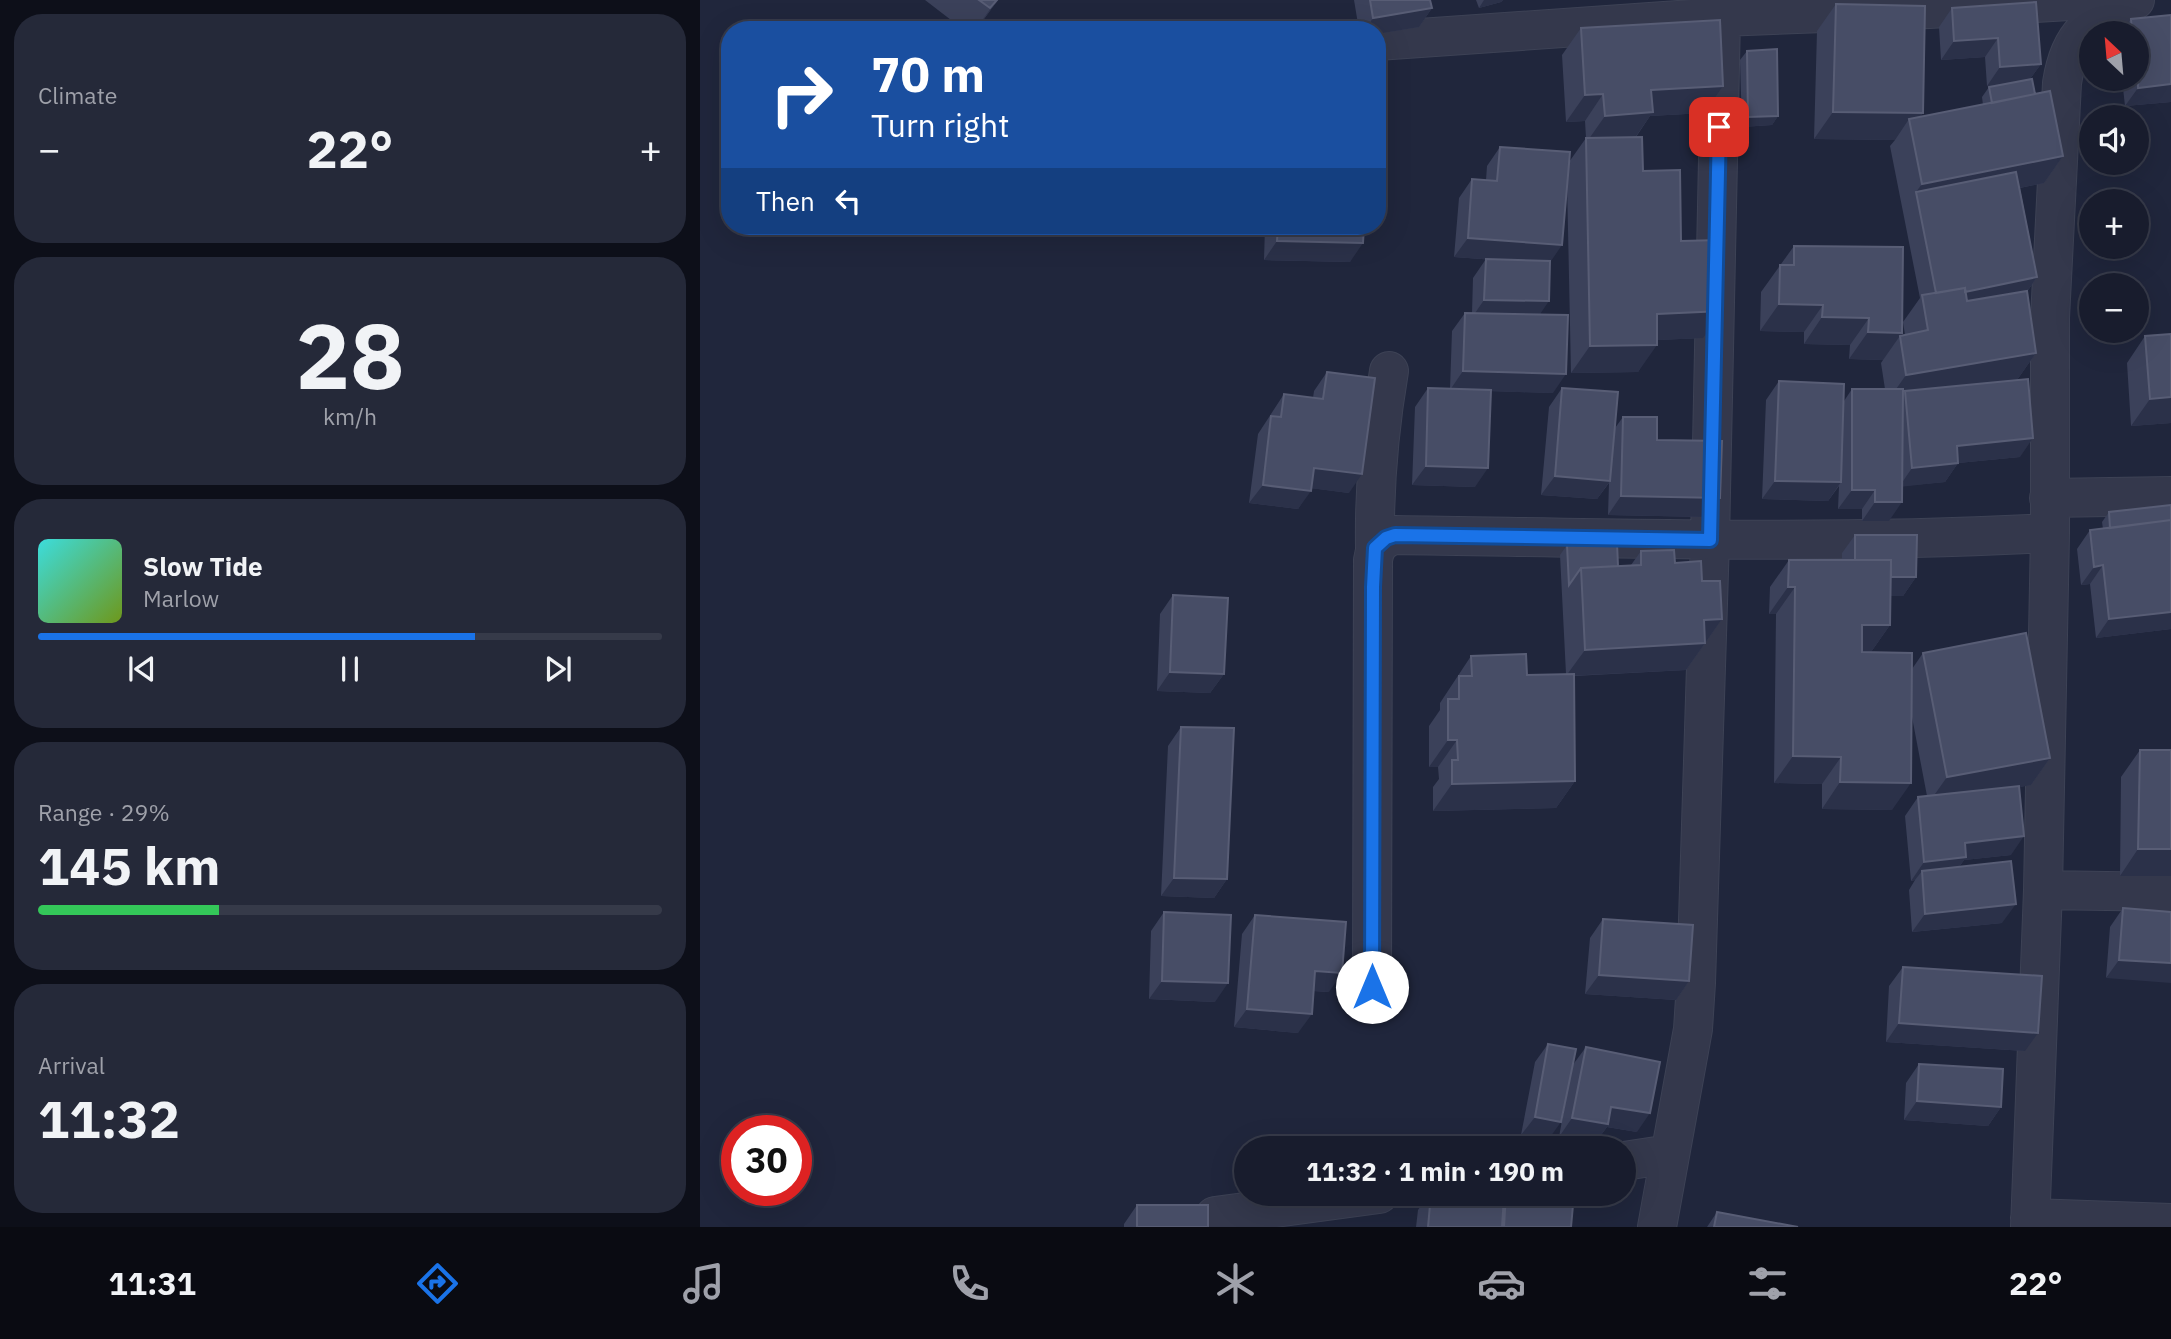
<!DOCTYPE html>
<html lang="en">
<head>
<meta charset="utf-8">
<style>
	:root { --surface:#181c2d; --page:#252939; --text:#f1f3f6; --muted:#9fa1aa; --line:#363a49; --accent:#1a73e8 }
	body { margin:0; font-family:"IBM Plex Sans",sans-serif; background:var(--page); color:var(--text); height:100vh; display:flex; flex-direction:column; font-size:26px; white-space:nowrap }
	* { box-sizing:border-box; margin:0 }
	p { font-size:23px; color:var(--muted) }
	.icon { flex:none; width:38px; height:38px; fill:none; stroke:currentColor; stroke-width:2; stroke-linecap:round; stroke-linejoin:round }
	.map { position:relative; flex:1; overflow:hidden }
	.panel { display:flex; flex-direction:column; gap:14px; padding:14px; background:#0d0f19; width:700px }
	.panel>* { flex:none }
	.guide { position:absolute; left:21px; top:21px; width:665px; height:214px; border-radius:28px; box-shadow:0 7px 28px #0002,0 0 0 2px var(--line); background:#1a4fa0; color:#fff; overflow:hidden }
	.needle { width:46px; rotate:334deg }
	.controls { position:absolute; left:1379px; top:21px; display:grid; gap:14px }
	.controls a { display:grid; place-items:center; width:70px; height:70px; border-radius:50%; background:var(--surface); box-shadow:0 7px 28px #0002,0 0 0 2px var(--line); font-size:35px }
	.speed { position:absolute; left:21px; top:1115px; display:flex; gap:14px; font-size:35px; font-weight:700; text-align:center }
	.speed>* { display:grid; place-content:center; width:91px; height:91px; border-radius:50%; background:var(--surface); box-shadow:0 7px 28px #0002,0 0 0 2px var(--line); line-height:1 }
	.speed .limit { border:10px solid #d22; background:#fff; color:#111 }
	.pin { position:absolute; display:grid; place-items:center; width:60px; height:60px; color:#fff; margin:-30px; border-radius:14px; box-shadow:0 4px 10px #0006 }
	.me { position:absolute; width:77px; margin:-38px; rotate:0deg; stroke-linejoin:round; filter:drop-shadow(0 0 5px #0008) }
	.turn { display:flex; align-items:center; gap:24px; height:147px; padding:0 35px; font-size:32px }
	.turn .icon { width:91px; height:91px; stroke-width:2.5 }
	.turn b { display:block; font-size:49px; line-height:60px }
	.then { display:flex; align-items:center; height:66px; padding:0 35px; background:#0003; gap:14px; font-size:26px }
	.big { font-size:52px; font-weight:700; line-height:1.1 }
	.panel .widget { flex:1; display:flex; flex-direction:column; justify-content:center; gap:10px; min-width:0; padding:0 24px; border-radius:28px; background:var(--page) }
	.panel .dial { align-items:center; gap:0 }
	.dial b { font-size:91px; line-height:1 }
	.song { display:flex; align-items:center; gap:21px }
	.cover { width:84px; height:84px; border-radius:10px; background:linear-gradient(135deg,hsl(180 70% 55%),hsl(80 70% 35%)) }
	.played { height:7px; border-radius:4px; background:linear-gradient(90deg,var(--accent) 70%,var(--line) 70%) }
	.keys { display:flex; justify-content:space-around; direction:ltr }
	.heat { display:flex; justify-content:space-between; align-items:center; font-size:38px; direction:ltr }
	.charge { height:10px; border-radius:5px; background:linear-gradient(90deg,#34c759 29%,var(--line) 0) }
	.trip { position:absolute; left:534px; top:1136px; width:402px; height:70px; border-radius:35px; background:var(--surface); box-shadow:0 7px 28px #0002,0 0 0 2px var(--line); font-weight:700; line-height:70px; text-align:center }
	.tab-bar { display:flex; height:112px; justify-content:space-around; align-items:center; background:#0a0b12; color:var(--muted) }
	.tab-bar .icon { width:49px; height:49px }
	.tab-bar .selected { color:var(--accent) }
	.tab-bar b { font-size:32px; color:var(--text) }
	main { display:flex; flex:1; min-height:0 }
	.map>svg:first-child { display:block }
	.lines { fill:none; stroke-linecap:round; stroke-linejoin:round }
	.minor-casing { stroke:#3d4255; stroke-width:40 }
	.minor { stroke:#34384c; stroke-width:38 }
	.wall { fill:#3b415a }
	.shaded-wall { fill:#2b3149 }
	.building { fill:#474d66; stroke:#585d75; stroke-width:2 }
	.route-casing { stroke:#114b97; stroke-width:18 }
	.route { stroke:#1a73e8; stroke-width:12 }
</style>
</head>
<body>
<main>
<section class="panel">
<div class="widget"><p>Climate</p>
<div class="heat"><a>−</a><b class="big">22°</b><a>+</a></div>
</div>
<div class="widget dial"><b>28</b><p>km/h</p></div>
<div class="widget">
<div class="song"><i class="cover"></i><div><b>Slow Tide</b><p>Marlow</p></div></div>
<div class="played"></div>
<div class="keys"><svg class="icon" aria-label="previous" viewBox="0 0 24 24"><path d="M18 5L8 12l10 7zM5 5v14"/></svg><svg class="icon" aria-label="pause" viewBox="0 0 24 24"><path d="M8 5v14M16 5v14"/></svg><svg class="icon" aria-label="next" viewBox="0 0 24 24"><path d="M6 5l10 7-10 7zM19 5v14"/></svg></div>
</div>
<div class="widget"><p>Range · 29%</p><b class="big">145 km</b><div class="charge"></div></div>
<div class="widget"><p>Arrival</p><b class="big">11:32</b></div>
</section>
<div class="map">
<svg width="1471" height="1227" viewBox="0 0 1471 1227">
	<rect width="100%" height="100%" fill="#20263c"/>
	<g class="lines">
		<!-- minor casing -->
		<g class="minor-casing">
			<path id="minor" d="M677 41 1021 17 1229 9 1386 0
				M1349 498 1471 496
				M675 548C674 488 679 430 689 371
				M1343 890 1471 892
				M672 987 673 560C675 546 681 539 695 535 913 538 1132 545 1350 533
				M924 1161 970 1154
				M515 1216 679 1194
				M1330 1218 1471 1223
				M957 1227 993 1029 996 983 1010 540 1021 17
				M1330 1227 1343 890 1350 533V318L1362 83C1370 31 1391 22 1435 0"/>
		</g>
		<!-- minor -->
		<use href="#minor" class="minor"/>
	</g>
	<!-- wall -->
	<path class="wall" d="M225 0H298L276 30H264Z
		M654 0H730L732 8 719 27 677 34V30H659Z
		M776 0H803L801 2 779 8Z
		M1136 4 1223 113 1220 117 1283 105 1282 97 1289 87 1301 85 1287 86 1285 57 1241 60 1239 27 1252 8 1341 64 1330 79 1335 94 1363 156 1344 183 1320 188 1337 277 1327 292 1336 353 1317 380 1320 457 1258 463 1245 482 1202 486 1189 521H1162V509H1138L1139 486 1128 501 1062 499 1066 400 1079 381 1144 401 1152 389H1185L1181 363 1183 360 1149 359 1150 345 1104 344V332L1060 331 1061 292 1094 246 1202 333 1200 336 1205 335 1203 322 1220 298 1190 146 1195 140 1114 139 1117 31Z
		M1431 19 1471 102 1425 106 1422 79H1437V33H1421Z
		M881 28 1004 113 950 116 936 137 943 171 981 241 1003 338 957 340 938 372 871 373 867 181 840 315 853 393 791 391 775 487 712 485 715 407 728 388 750 389 752 331 765 313H772L773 278 786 259 795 260 754 257 759 198 772 179 786 180 787 166 800 147 869 162 886 138 885 121 866 122 862 55Z
		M1047 51 1078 116 1072 125 1042 127 1040 60Z
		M565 226H664L650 262 564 260Z
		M1445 336 1471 423 1431 426 1427 363Z
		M627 372 649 493 611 488 598 509 549 503 558 434 584 394 613 398 614 391Z
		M862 388 915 428 923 417 957 440 1007 517 908 515 909 483 897 499 841 495 849 407Z
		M1409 512 1471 629 1396 638 1390 584 1381 585 1377 549 1390 530 1403 529 1402 522Z
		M1155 535 1216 577 1203 596H1191L1190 625 1171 652 1212 669 1223 653 1350 758 1331 785 1319 787 1311 855 1264 860 1259 867 1302 923 1212 932 1209 890 1215 880 1211 881 1205 816 1218 797 1227 796 1212 717 1192 810 1122 809V784L1074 783 1076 614H1069L1070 587 1089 560H1142V553Z
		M867 545 918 566 931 565 941 551 975 563 1002 581 1022 619 986 670 874 676 875 781 856 808 733 811V787L739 779 738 767H729V726L740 710V703L771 656 827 675 866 674 860 555Z
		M473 595 524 674 510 693 457 691 460 614Z
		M481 727 527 879 514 898 461 896 468 746Z
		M1440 750H1471V876H1420L1421 777Z
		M1423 908 1471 912 1406 978 1410 927Z
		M464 912 515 1002 449 999 451 931Z
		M555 915 629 992 613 991 598 1033 534 1027 542 934Z
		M903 919 989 981 976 1000 885 994 890 938Z
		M1203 967 1325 1051 1186 1042 1189 986Z
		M848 1044V1140L821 1135 835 1062Z
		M886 1047 937 1132 907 1127 895 1143 859 1137 872 1066Z
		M1219 1064 1301 1107 1288 1126 1204 1120 1206 1083Z
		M729 1194H771L798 1195 799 1194H874L871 1227H716L718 1210Z
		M437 1205 508 1227H424V1224Z
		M1017 1212 1098 1227H1007Z"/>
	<!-- shaded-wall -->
	<path class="shaded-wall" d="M297 0H298L275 30Z
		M784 0H803L801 2 779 8Z
		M732 8 719 27 677 34V30H665L673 18Z
		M1298 38 1285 57 1241 60 1254 41Z
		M1341 64 1327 83 1287 86 1300 67Z
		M1471 84V102L1425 106 1438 88Z
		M1023 86 1004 113 950 116 934 139 886 143 905 116 951 90Z
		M903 94 885 121 866 122 885 95Z
		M1133 112 1223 113 1211 130 1209 119 1195 140 1114 139Z
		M1078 116 1072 125 1042 127 1048 117Z
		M1363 156 1344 183 1219 208 1216 192 1222 184Z
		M768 238 862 245 849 264 754 257Z
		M577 241 663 243 650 262 564 260Z
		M1337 277 1324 296 1225 316 1237 297Z
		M784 300 849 301 836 320 771 319Z
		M1079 304 1123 305 1104 332 1060 331Z
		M1022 311 1003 338 938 341 957 314Z
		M1122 317 1169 318 1150 345 1104 344Z
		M1168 332 1202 333 1183 360 1149 359Z
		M957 345 938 372 871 373 890 346Z
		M1336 353 1317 380 1205 391 1199 400 1187 402 1206 375Z
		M763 371 866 374 853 393 750 390Z
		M1471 397V423L1431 426 1450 399Z
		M1333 438 1320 457 1258 463 1245 482 1199 487 1212 468 1257 446Z
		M726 466 788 468 775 487 712 485Z
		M614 468 662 474 649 493 601 487Z
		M855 476 910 481 897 499 841 495Z
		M1075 481 1141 482 1128 501 1062 499Z
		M563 485 611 491 598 509 549 503Z
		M1152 490H1175L1162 509H1138Z
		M921 496 1020 498 1007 517 908 515Z
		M1175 502H1202L1189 521H1162Z
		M1403 565 1390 584 1381 585 1394 567Z
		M1185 577H1216L1203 596H1172Z
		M1088 587H1095L1076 614H1069Z
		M1471 612V629L1396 638 1409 619Z
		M1022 619 986 670 866 676 885 650 1004 620Z
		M1162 625H1190L1171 652H1143Z
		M470 672 524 674 510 693 457 691Z
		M748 740H757L738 767H729Z
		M1093 756 1141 757 1122 784 1074 783Z
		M1350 758 1331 785 1228 804 1247 777Z
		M875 781 856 808 733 811 752 784Z
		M1140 782 1211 783 1192 810 1122 809Z
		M1324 836 1311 855 1264 860 1253 876 1222 871 1215 880 1211 881 1224 862 1265 843Z
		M1438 849H1471V876H1420Z
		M474 878 527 879 514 898 461 896Z
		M1316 904 1302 923 1212 932 1225 914Z
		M1419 960 1471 963V983L1406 978Z
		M615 971 642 973 629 992 602 990Z
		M899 975 989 981 976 1000 885 994Z
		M462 981 528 983 515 1002 449 999Z
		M547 1009 612 1014 598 1033 534 1027Z
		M1199 1023 1338 1033 1325 1051 1186 1042Z
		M1217 1101 1301 1107 1288 1126 1204 1120Z
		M911 1107 950 1113 937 1132 907 1127 895 1143 859 1137 872 1118Z
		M835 1117 861 1122 848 1140 821 1135Z"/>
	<!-- building -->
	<path class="building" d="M279 0H297L290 8Z
		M670 0H730L732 8 673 18Z
		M1336 2 1341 64 1300 67 1298 38 1254 41 1252 8Z
		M1136 4 1225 6 1223 113 1133 112Z
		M1471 15V84L1438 88 1437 33H1432L1431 19Z
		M1020 20 1023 86 951 90 953 112 905 116 903 94 885 95 881 28Z
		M1077 49 1078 116 1048 117 1047 51Z
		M1332 79 1335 94 1292 103 1289 87Z
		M1350 91 1363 156 1222 184 1209 119Z
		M942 137 943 171 980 170 981 241 1021 240 1022 311 957 314V345L890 346 886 138Z
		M800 147 870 152 862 245 768 238 772 179 797 181Z
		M1316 172 1337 277 1265 292V288L1236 293 1216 192Z
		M578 226H664L663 243 577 241Z
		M1094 246 1203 247 1202 333 1168 332 1169 318 1122 317 1123 305 1079 304 1080 265H1094Z
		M786 259 850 261 849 301 784 300Z
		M1265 288 1267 301 1327 291 1336 353 1206 375 1200 336 1228 330 1222 295Z
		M765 313 868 315 866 374 763 371Z
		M1471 334V397L1450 399 1445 336Z
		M627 372 675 378 662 474 614 468 611 491 563 485 571 416 581 417 584 394 623 399Z
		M1328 379 1333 438 1257 446 1258 463 1212 468 1205 391Z
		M1079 381 1144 384 1141 482 1075 481Z
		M728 388 791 390 788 468 726 466Z
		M862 388 918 392 910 481 855 476Z
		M1152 389H1203L1202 502H1175V490H1152Z
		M923 417H957V440L1022 441 1020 498 921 496Z
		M1471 505V520L1410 528 1409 512Z
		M1471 520V612L1409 619 1403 565 1394 567 1390 530Z
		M1155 535H1217L1216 577H1191V560H1155Z
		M917 543 918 566 881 568 869 585 867 545Z
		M974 550 975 563 1001 561 1002 581H1020L1022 619 1004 620 1005 643 885 650 881 568 941 565V551Z
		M1089 560H1191L1190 625H1162V652L1212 653 1211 783 1140 782 1141 757 1093 756 1095 587H1088Z
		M473 595 528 598 524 674 470 672Z
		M1326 633 1350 758 1247 777 1223 653Z
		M826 654 827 675 874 674 875 781 752 784V760H758L757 740H748V699H759V676H772L771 656Z
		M481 727 534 728 527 879 474 878Z
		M1440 750H1471V849H1438Z
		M1319 786 1324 836 1265 843 1266 857 1224 862 1218 797Z
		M1311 861 1316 904 1225 914 1222 871Z
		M1423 908 1471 912V963L1419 960Z
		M464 912 531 915 528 983 462 981Z
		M555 915 646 922 642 973 615 971 612 1014 547 1009Z
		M903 919 993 925 989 981 899 975Z
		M1203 967 1342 976 1338 1033 1199 1023Z
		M848 1044 876 1049 861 1122 835 1117Z
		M886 1047 960 1062 950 1113 911 1107 908 1124 872 1118Z
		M1219 1064 1303 1069 1301 1107 1217 1101Z
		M731 1194H771L804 1196 802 1227H728Z
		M806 1194H874L871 1227H804Z
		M437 1205H508V1227H437Z
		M1017 1212 1098 1227H1014Z"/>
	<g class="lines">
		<!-- route casing -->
		<g class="route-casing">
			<path id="route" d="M672 987 673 587 675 548 686 538 695 535 1010 540 1019 127"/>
		</g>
		<!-- route -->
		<use href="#route" class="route"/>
	</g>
</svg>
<div class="controls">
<a><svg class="needle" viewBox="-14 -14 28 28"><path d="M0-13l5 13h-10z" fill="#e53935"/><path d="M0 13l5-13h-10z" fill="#9fa1aa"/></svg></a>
<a><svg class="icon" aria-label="sound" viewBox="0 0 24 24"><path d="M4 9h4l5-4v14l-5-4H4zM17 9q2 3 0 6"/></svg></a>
<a>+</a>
<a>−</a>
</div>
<div class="speed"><div class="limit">30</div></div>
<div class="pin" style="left:1019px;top:127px;background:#d93025"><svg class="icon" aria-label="arrive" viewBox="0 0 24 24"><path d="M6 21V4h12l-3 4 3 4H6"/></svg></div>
<svg class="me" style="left:672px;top:987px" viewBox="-20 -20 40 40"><circle r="19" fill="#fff"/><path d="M0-13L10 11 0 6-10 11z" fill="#1a73e8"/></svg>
<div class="trip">11:32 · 1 min · 190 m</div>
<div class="guide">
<div class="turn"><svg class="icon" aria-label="right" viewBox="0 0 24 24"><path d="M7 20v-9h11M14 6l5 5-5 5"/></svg><div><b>70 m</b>Turn right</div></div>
<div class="then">Then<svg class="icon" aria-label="left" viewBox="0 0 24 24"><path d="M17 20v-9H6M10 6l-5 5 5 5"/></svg></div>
</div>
</div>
</main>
<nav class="tab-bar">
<b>11:31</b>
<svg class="icon selected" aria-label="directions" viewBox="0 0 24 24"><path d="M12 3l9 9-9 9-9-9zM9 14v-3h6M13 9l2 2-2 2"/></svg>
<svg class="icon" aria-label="music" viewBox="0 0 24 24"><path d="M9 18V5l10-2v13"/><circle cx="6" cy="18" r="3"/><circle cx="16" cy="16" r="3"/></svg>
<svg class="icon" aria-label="phone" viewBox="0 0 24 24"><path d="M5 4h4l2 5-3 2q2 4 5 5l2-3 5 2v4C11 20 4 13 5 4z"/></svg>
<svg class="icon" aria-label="climate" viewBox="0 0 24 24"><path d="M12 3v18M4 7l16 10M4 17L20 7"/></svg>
<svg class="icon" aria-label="car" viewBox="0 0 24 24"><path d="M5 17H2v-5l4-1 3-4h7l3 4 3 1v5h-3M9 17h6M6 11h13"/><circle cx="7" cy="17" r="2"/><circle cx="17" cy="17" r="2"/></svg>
<svg class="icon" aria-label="filters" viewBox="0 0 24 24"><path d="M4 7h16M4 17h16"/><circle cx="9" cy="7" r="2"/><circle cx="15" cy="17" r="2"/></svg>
<b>22°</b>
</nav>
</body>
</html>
